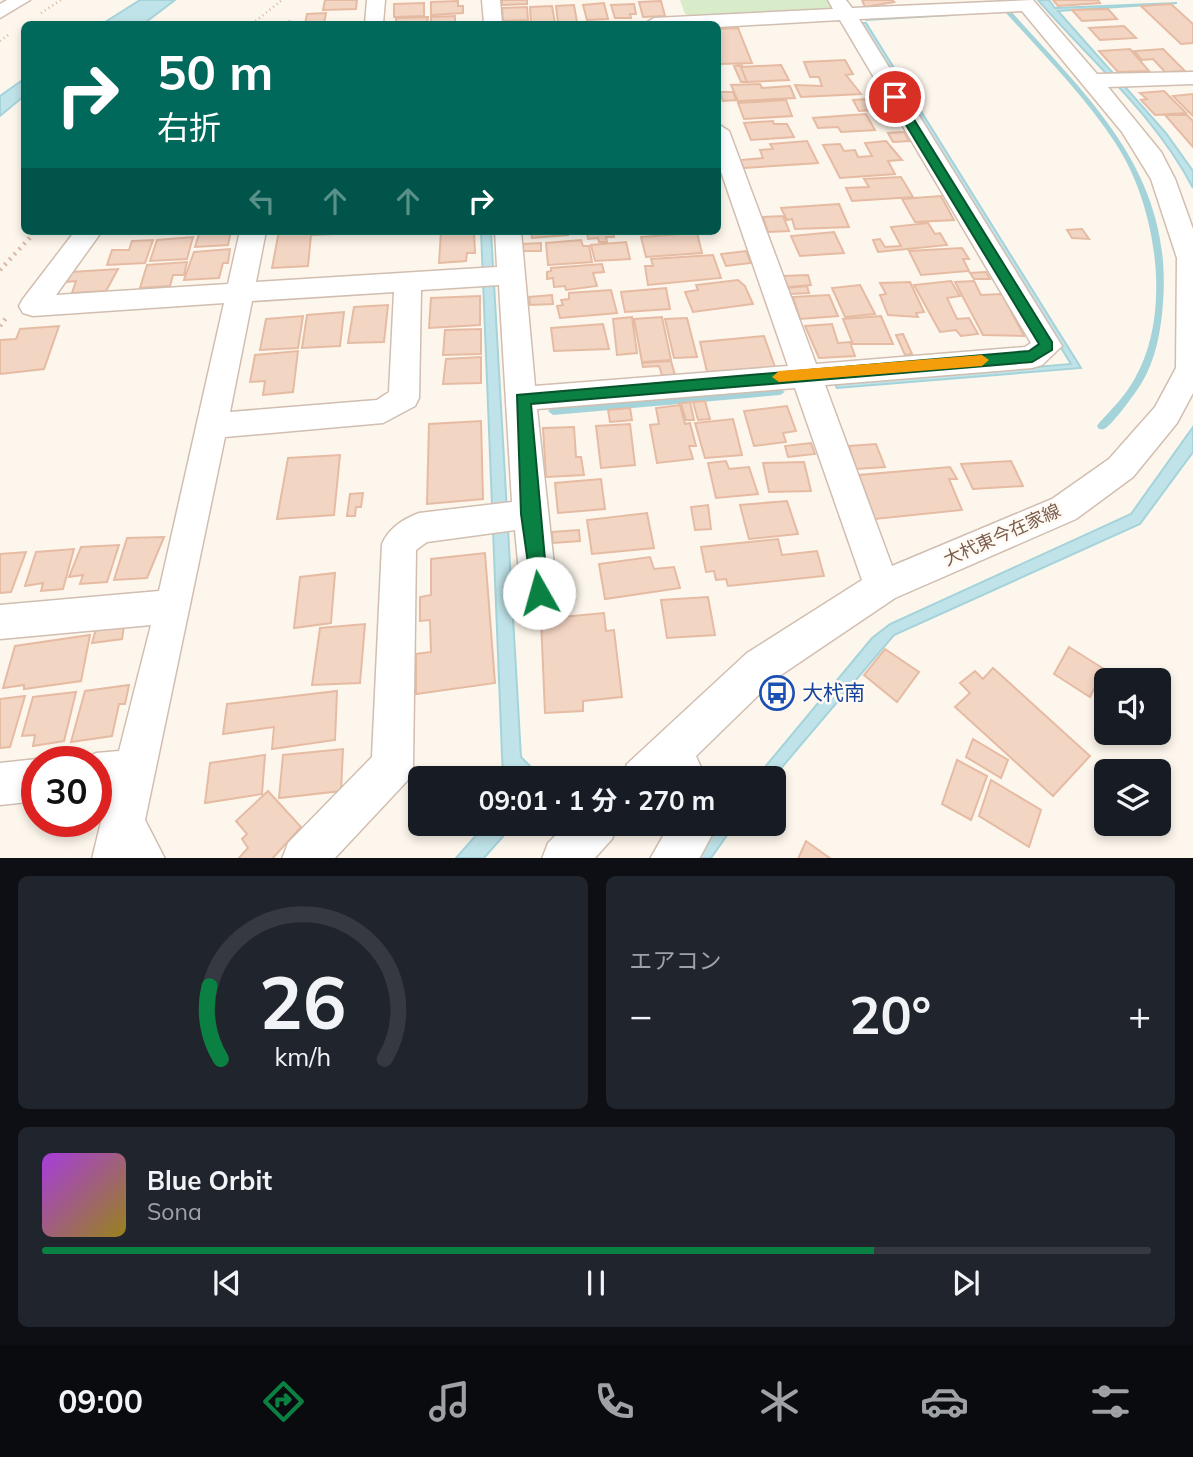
<!DOCTYPE html>
<html lang="ja">
<head>
<meta charset="utf-8">
<style>
	:root { --surface:#171b24; --page:#20242c; --text:#f1f3f6; --muted:#9ea1a6; --line:#363941; --accent:#0b8043 }
	body { margin:0; font-family:Mulish,"Noto Sans JP",sans-serif; background:var(--page); color:var(--text); height:100vh; display:flex; flex-direction:column; font-size:26px; white-space:nowrap }
	* { box-sizing:border-box; margin:0 }
	p { font-size:23px; color:var(--muted) }
	.icon { flex:none; width:38px; height:38px; fill:none; stroke:currentColor; stroke-width:2; stroke-linecap:round; stroke-linejoin:round }
	.map { position:relative; height:858px; overflow:hidden }
	.panel { display:flex; flex-direction:column; gap:18px; padding:18px; background:#0d0f14; flex:1 }
	.panel>* { flex:none }
	.hud { position:absolute; left:21px; top:21px; width:700px; height:214px; border-radius:10px; box-shadow:0 4px 10px #0003; background:#00695c; color:#fff; overflow:hidden }
	.controls { position:absolute; left:1094px; top:668px; display:grid; gap:14px }
	.controls a { display:grid; place-items:center; width:77px; height:77px; border-radius:10px; background:var(--surface); box-shadow:0 4px 10px #0003; font-size:35px }
	.speed { position:absolute; left:21px; top:746px; display:flex; gap:14px; font-size:35px; font-weight:700; text-align:center }
	.speed>* { display:grid; place-content:center; width:91px; height:91px; border-radius:50%; background:var(--surface); box-shadow:0 4px 10px #0003; line-height:1 }
	.speed .limit { border:10px solid #d22; background:#fff; color:#111 }
	.pin { position:absolute; display:grid; place-items:center; width:60px; height:60px; color:#fff; margin:-30px; border:4px solid #fff; border-radius:50%; box-shadow:0 2px 7px #0007 }
	.me { position:absolute; width:77px; margin:-38px; rotate:353deg; stroke-linejoin:round; filter:drop-shadow(0 0 5px #0008) }
	.turn { display:flex; align-items:center; gap:24px; height:147px; padding:0 21px; font-size:32px }
	.turn .icon { width:91px; height:91px; stroke-width:2.5 }
	.turn b { display:block; font-size:49px; line-height:60px }
	.lanes { display:flex; align-items:center; height:66px; padding:0 21px; background:#0003; justify-content:center; gap:35px; direction:ltr }
	.lanes .off { opacity:.35 }
	.big { font-size:52px; font-weight:700; line-height:1.1 }
	.panel .card { flex:1; display:flex; flex-direction:column; justify-content:center; gap:10px; min-width:0; padding:0 24px; border-radius:10px; background:var(--page) }
	.panel .dial { align-items:center; gap:0 }
	.dial svg { height:182px; overflow:visible; fill:none; stroke:var(--line); stroke-width:7; stroke-linecap:round; text-anchor:middle }
	.dial text { fill:var(--text); stroke:none }
	.song { display:flex; align-items:center; gap:21px }
	.cover { width:84px; height:84px; border-radius:10px; background:linear-gradient(135deg,hsl(280 70% 55%),hsl(50 70% 35%)) }
	.played { height:7px; border-radius:4px; background:linear-gradient(90deg,var(--accent) 75%,var(--line) 75%) }
	.keys { display:flex; justify-content:space-around; direction:ltr }
	.heat { display:flex; justify-content:space-between; align-items:center; font-size:38px; direction:ltr }
	.panel .tiles { flex:1; display:grid; gap:18px; grid-template-columns:1fr 1fr }
	.card:last-child { grid-column:span 2 }
	.trip { position:absolute; left:408px; top:766px; width:378px; height:70px; border-radius:10px; background:var(--surface); box-shadow:0 4px 10px #0003; font-weight:700; line-height:70px; text-align:center }
	.tabs { display:flex; height:112px; justify-content:space-around; align-items:center; background:#090b0e; color:var(--muted) }
	.tabs .icon { width:49px; height:49px }
	.tabs .active { color:var(--accent) }
	.tabs b { font-size:32px; color:var(--text) }
	.map>svg:first-child { display:block }
	.green { fill:#d8ecc9 }
	.water { fill:#bfe3e8; stroke:#a5d3da; stroke-width:2 }
	.lines { fill:none; stroke-linecap:round; stroke-linejoin:round }
	.stream { fill:#a5d3da; fill-rule:evenodd }
	.building { fill:#f3d5c3; stroke:#e6bba3; stroke-width:2 }
	.minor-casing { stroke:#d1beb0; stroke-width:3 }
	.path-far1 { stroke:#d9b8a5; stroke-width:2.5; stroke-dasharray:1 3.5; stroke-linecap:butt }
	.path { stroke:#d9b8a5; stroke-width:4.5; stroke-dasharray:2 5; stroke-linecap:butt }
	.minor { fill:#fff; fill-rule:evenodd }
	.route { fill:#0b8043; stroke:#07532c; stroke-width:2 }
	.slow { fill:#f59e0b }
	.labels { text-anchor:middle; stroke-width:5; stroke-linejoin:round; paint-order:stroke }
	.street-label { font-size:18px; fill:#7a5c4d; stroke:#fffaf3 }
	.near-transit-label { font-size:21px; fill:#164399; stroke:#fffaf3; text-anchor:start }
</style>
</head>
<body>
<div class="map">
<svg width="1193" height="859" viewBox="0 0 1193 859">
	<rect width="100%" height="100%" fill="#fdf6ec"/>
	<!-- green -->
	<path class="green" d="M680 0H828L832 6 826 11 696 18 685 14Z"/>
	<!-- water -->
	<path class="water" d="M140 0H175L146 22 102 24Z
		M1038 0H1049L1055 8 1177 3 1058 11 1166 133 1193 171V188C1155 115 1091 61 1038 0Z
		M861 23H866L1081 368 837 388 835 384 1071 364Z
		M24 79V96L0 116V96Z
		M481 231H491L521 757 543 779H503Z
		M1193 427V452L1140 524 894 635 772 779H755L872 638 890 624 1131 514Z
		M486 824H514L484 858H456Z
		M719 824H735L711 858 692 859Z"/>
	<g class="lines">
		<!-- stream -->
		<path class="stream" d="M996 10H1010C1089 99 1173 172 1163 303 1161 330 1156 360 1141 384 1136 392 1111 427 1104 429 1102 430 1100 429 1099 429L1097 426 1099 423C1112 409 1126 395 1135 378 1173 312 1156 205 1116 144 1085 96 1044 55 1006 13H994L993 12Z
			M949 13 952 15 951 16 866 21 863 19 866 17Z
			M289 20 291 21V23L283 24Z
			M780 389 785 392 780 395 553 415 548 411 553 407Z"/>
	</g>
	<!-- building -->
	<path class="building" d="M325 0H357L356 9 323 10Z
		M502 0H527V4L502 5Z
		M862 0H892L894 2 865 7Z
		M1053 0H1098L1100 3 1058 6Z
		M458 1V6H463V13L431 15V2Z
		M661 1 665 16 643 17 639 2Z
		M424 3V16L394 17V4Z
		M604 3 608 19 587 20 583 5Z
		M634 4 636 14H630L631 18H615L611 5Z
		M1171 4 1193 24V43L1181 44 1141 6Z
		M574 5 577 22H558L556 6Z
		M552 6 555 23 531 24 530 7Z
		M527 7 528 20 503 21 502 8Z
		M1108 9 1117 19 1082 21 1072 10Z
		M326 13 324 24H305L307 14Z
		M455 16V24H431V17Z
		M428 17 427 24H396V18Z
		M1124 26 1136 38 1100 40 1089 28Z
		M738 28 752 63 720 64 718 29Z
		M1130 49 1149 71 1118 72 1099 51Z
		M1163 49 1185 71 1165 72 1153 59 1142 60 1134 51Z
		M845 60 853 74 846 75 861 94 801 97 795 85 822 86 819 77H810L804 62Z
		M742 65 741 67 747 82H741L734 66Z
		M781 65 789 80 747 82 741 67Z
		M760 84 762 88 790 86 795 98 738 101 731 85Z
		M1164 91 1186 113 1155 115 1141 100 1147 99 1140 93Z
		M720 92H733L736 100 723 101Z
		M1193 94V116L1173 96Z
		M883 98 889 109 859 111 853 100Z
		M786 100 792 116 744 119 738 103Z
		M866 114 875 130 841 132 838 127 818 128 813 118Z
		M1165 115H1187L1193 121V147Z
		M773 121 774 124H787L794 137 751 140 744 123Z
		M904 132 909 141 893 142 888 133Z
		M807 141 818 163 744 168 740 160 763 158 760 150 773 149 770 144Z
		M886 141 902 160 888 161 895 174 840 178 823 145 840 144 844 151 855 150 858 157 872 156 865 143Z
		M901 177 913 197 852 201 846 188 869 187 864 179Z
		M941 196 954 220 915 222 902 199Z
		M839 204 849 227 795 229 792 219 787 220 781 208Z
		M783 216 789 231 768 232 763 217Z
		M928 223 935 234 940 233 947 245 878 252 873 240 880 239 885 247 901 246 891 227Z
		M1082 229 1089 239 1072 238 1067 230Z
		M200 231H231L228 245 195 247Z
		M279 231H334V234L311 235 308 266 272 268Z
		M441 231 474 232 475 253H467L466 261 439 263Z
		M531 231H568V235L532 238Z
		M587 231H613L614 237H606L607 242H599L598 238 588 239Z
		M834 232 844 253 800 256 791 236Z
		M697 233 702 253 646 257 641 237Z
		M193 237 187 259 150 261 157 240Z
		M153 240 145 263 107 265 112 250H129L132 241Z
		M581 240 583 246H589L592 262 548 265 546 243Z
		M626 242 630 259 595 261 591 245Z
		M541 243V251H522V244Z
		M962 248 969 259H963L969 271 921 275 909 251Z
		M230 249 228 263H223L219 278 184 280 194 252Z
		M746 251 751 263 726 266 721 254Z
		M713 255 721 278 648 285 645 266H653L651 259Z
		M187 262 184 275H173L170 286 140 288 147 265Z
		M602 264 604 272 593 273 597 286 566 290 565 286 554 287 553 278 547 279V272L551 271V268Z
		M118 269 106 291 72 293 76 281 67 282 71 272Z
		M986 272 990 279H974L970 273Z
		M808 275 811 285 788 287 783 276Z
		M738 280 745 286 753 304 693 312 685 292 698 290 696 285Z
		M951 281 960 296 947 298 957 319 969 318 978 334 961 336 956 330 940 332 914 285Z
		M974 281 981 295 1002 294 1024 336 983 335 955 282Z
		M910 282 924 312 916 313 918 317 888 315 880 295 886 294 880 283Z
		M860 285 875 314 845 317 832 288Z
		M807 286 809 293 789 294 787 288Z
		M666 288 670 309 625 312 621 292Z
		M611 290 617 313 560 318 557 306 563 305 561 300 569 299V293Z
		M552 295 553 304 530 305 529 297Z
		M829 295 838 316 800 319 793 297Z
		M480 296V325L429 328 431 298Z
		M388 305 384 342 348 343 354 307Z
		M344 312 340 346 302 348 307 315Z
		M303 316 298 348 260 350 266 319Z
		M881 316 893 344H853L843 319Z
		M632 317 637 353 617 355 613 319Z
		M662 317 671 360 642 362 634 319Z
		M687 318 697 357 674 358 665 319Z
		M603 324 609 349 554 351 551 328Z
		M832 324 838 343 850 342 855 356 819 358 805 326Z
		M59 326 44 369 0 374V340L16 339 20 329Z
		M481 329V354L443 355 445 330Z
		M903 334 912 354 905 355 896 335Z
		M764 336 775 367 707 372 700 342Z
		M298 351 293 392 263 395 265 381 250 382 255 355Z
		M481 357V383L443 384 446 359Z
		M671 361 675 375H662L659 366 643 367 642 363Z
		M705 401 710 419 698 420 693 402Z
		M690 402 694 420H686L681 404H678Z
		M680 405 685 424 690 423 696 446H689L693 459 657 463 650 425 659 424 656 408Z
		M787 406 796 431 783 433 786 442 754 446 744 411Z
		M630 408 632 420 610 422 608 410Z
		M733 419 742 455 705 458 695 423Z
		M481 421 483 499 427 504 429 424Z
		M630 424 635 465 601 468 596 426Z
		M574 427 576 457H581L584 475 546 477 543 428Z
		M811 443 815 454 788 457 785 446Z
		M876 444 885 467 856 469 849 446Z
		M340 455 334 515 277 519 288 458Z
		M726 461 729 469 749 467 758 494 716 498 708 463Z
		M1011 461 1023 486 973 489 961 464Z
		M804 462 811 491 769 492 763 463Z
		M950 467 957 479H949L962 510 875 519 859 475Z
		M601 479 605 509 558 513 555 483Z
		M363 493 361 507H356L355 516H347L350 494Z
		M787 501 798 534 749 539 740 505Z
		M708 505 711 529 695 530 691 507Z
		M647 513 654 548 592 554 587 520Z
		M579 530 580 541 553 543 552 532Z
		M164 537 147 578 114 580 127 538Z
		M778 539 782 555 817 551 824 576 728 586 726 579 716 580 714 571 706 572 701 547Z
		M119 545 107 582 80 584 83 575 69 577 81 547Z
		M74 549 63 589 41 591 43 583 25 586 36 552Z
		M26 552 11 592 0 593V554Z
		M485 553 495 683 416 694V654L431 652 430 620 420 621V597L431 595V559Z
		M650 557 654 569 674 567 680 588 605 599 599 564Z
		M335 573 331 623 294 628 300 577Z
		M708 597 715 635 667 638 661 600Z
		M604 613 606 631 614 630 622 697 583 701V711L545 713 541 619Z
		M365 624 360 683 312 685 320 628Z
		M124 626 122 639 92 643 96 629Z
		M90 635 81 681 24 689V685L3 688 15 646Z
		M1069 647 1104 669 1090 697 1054 674Z
		M885 649 919 672 897 702 864 675Z
		M993 668 1090 756 1053 796 955 707 970 693 960 683 975 671 983 679Z
		M129 685 125 704H119L112 736 71 742 85 691Z
		M337 691 335 740 272 749 274 727 223 734 227 704Z
		M76 692 64 741 33 746 35 735 22 736 33 697Z
		M25 696 10 747 0 748V699Z
		M973 739 1008 760 1001 778 966 757Z
		M343 749 341 791 279 798 283 755Z
		M265 755 262 794 205 803 210 763Z
		M957 760 987 776 971 820 942 804Z
		M991 780 1041 810 1029 847 979 816Z
		M268 791 301 827 272 859H238L248 848 242 839 247 834 236 821Z
		M806 841 831 859H798Z"/>
	<g class="lines">
		<!-- minor casing -->
		<g class="minor-casing">
			<path id="minor" d="M7 0H30L0 18V4Z
				M367 0H385L383 24H365Z
				M482 0H500L502 24H484Z
				M828 0H846L852 8 1033 0 1097 74 1193 72V84L1108 87 1161 152 1175 179 1193 229V393L1177 423 1133 477 1076 519 895 598 775 679 696 756 706 779H621L627 764 747 653 862 580 795 388 537 409 557 593 552 604 539 609 526 604 521 593 515 530 427 542 416 550 413 766 407 781 334 859H282L288 843 372 757 382 544C389 528 403 519 419 513L512 502 499 285 421 290 419 398 415 406 383 423 225 437 145 820 165 859H92L108 793 96 795V761H80L96 753 119 751 151 625 0 639V605L159 591 224 303 33 316 23 313 19 306 23 299 75 231H102L56 295 228 284 240 231H266L256 282 497 267 495 231H521L535 386 788 366 718 163V124L729 131 816 364 1025 347 1031 343 840 20 718 27 644 24 654 18 833 9ZM1022 11 1122 132 1151 179 1177 258 1176 368 1155 407 1109 459 1052 499 892 566 825 385 1032 368 1042 365 1062 346 859 19ZM394 292 389 392 377 400 230 412 252 301Z
				M37 759 42 761H37V801L0 805V763Z
				M567 824H618L612 839 594 859H542L548 843Z
				M670 824H718L699 859H650Z"/>
		</g>
		<!-- path-far1 -->
		<path class="path-far1" d="M41 13 61 0
			M252 24 282 0
			M0 41 11 33"/>
		<!-- path -->
		<path class="path" d="M0 270 36 231
			M0 326 6 318"/>
		<!-- minor -->
		<use href="#minor" class="minor"/>
	</g>
	<!-- route -->
	<path class="route" d="M895 94 900 97 1052 342V350L1032 362 531 404 548 593 546 599H533L521 514 517 395 1029 351 1039 344 889 97Z"/>
	<!-- slow -->
	<path class="slow" d="M982 355 989 360 982 366 779 382 772 377 779 371Z"/>
	<!-- icons -->
	<defs>
		<g id="bus-ring" transform="scale(1.75)"><circle r="9.5" fill="#fffaf3" stroke="#1a4fb4" stroke-width="1.5"/><path d="M-5-6H5V4H4V6H2V4H-2V6H-4V4H-5ZM-3.5-4V0h7V-4ZM-3.5 1.2v1.5H-2V1.2ZM2 1.2v1.5H3.5V1.2Z" fill="#1a4fb4"/></g>
	</defs>
	<g fill-rule="evenodd">
		<use href="#bus-ring" x="777" y="693"/>
	</g>
	<g class="labels">
		<!-- street labels -->
		<g class="street-label">
			<text transform="translate(1002 535) rotate(-24)" y="6">大杙東今在家線</text>
		</g>
		<!-- near-transit labels -->
		<g class="near-transit-label">
			<text x="802" y="700">大杙南</text>
		</g>
	</g>
</svg>
<div class="controls">
<a><svg class="icon" aria-label="sound" viewBox="0 0 24 24"><path d="M4 9h4l5-4v14l-5-4H4zM17 9q2 3 0 6"/></svg></a>
<a><svg class="icon" aria-label="layers" viewBox="0 0 24 24"><path d="M12 4l9 5-9 5-9-5zM3 14l9 5 9-5"/></svg></a>
</div>
<div class="speed"><div class="limit">30</div></div>
<div class="pin" style="left:895px;top:97px;background:#d93025"><svg class="icon" aria-label="arrive" viewBox="0 0 24 24"><path d="M6 21V4h12l-3 4 3 4H6"/></svg></div>
<svg class="me" style="left:539px;top:593px" viewBox="-20 -20 40 40"><circle r="19" fill="#fff"/><path d="M0-13L10 11 0 6-10 11z" fill="#0b8043"/></svg>
<div class="trip">09:01 · 1 分 · 270 m</div>
<div class="hud">
<div class="turn"><svg class="icon" aria-label="right" viewBox="0 0 24 24"><path d="M7 20v-9h11M14 6l5 5-5 5"/></svg><div><b>50 m</b>右折</div></div>
<div class="lanes"><svg class="icon off" aria-label="left" viewBox="0 0 24 24"><path d="M17 20v-9H6M10 6l-5 5 5 5"/></svg><svg class="icon off" aria-label="ahead" viewBox="0 0 24 24"><path d="M12 20V5M6 11l6-6 6 6"/></svg><svg class="icon off" aria-label="ahead" viewBox="0 0 24 24"><path d="M12 20V5M6 11l6-6 6 6"/></svg><svg class="icon" aria-label="right" viewBox="0 0 24 24"><path d="M7 20v-9h11M14 6l5 5-5 5"/></svg></div>
</div>
</div>
<section class="panel">
<div class="tiles">
<div class="card dial"><svg viewBox="0 0 100 80">
<path d="M14 69A42 42 0 1 1 86 69"/>
<path d="M14 69A42 42 0 0 1 9 37" stroke="#0b8043"/>
<text x="50" y="56" font-size="32" font-weight="700">26</text>
<text x="50" y="72" font-size="11">km/h</text>
</svg></div>
<div class="card"><p>エアコン</p>
<div class="heat"><a>−</a><b class="big">20°</b><a>+</a></div>
</div>
<div class="card">
<div class="song"><i class="cover"></i><div><b>Blue Orbit</b><p>Sona</p></div></div>
<div class="played"></div>
<div class="keys"><svg class="icon" aria-label="previous" viewBox="0 0 24 24"><path d="M18 5L8 12l10 7zM5 5v14"/></svg><svg class="icon" aria-label="pause" viewBox="0 0 24 24"><path d="M8 5v14M16 5v14"/></svg><svg class="icon" aria-label="next" viewBox="0 0 24 24"><path d="M6 5l10 7-10 7zM19 5v14"/></svg></div>
</div>
</div>
</section>
<nav class="tabs">
<b>09:00</b>
<svg class="icon active" aria-label="directions" viewBox="0 0 24 24"><path d="M12 3l9 9-9 9-9-9zM9 14v-3h6M13 9l2 2-2 2"/></svg>
<svg class="icon" aria-label="music" viewBox="0 0 24 24"><path d="M9 18V5l10-2v13"/><circle cx="6" cy="18" r="3"/><circle cx="16" cy="16" r="3"/></svg>
<svg class="icon" aria-label="phone" viewBox="0 0 24 24"><path d="M5 4h4l2 5-3 2q2 4 5 5l2-3 5 2v4C11 20 4 13 5 4z"/></svg>
<svg class="icon" aria-label="climate" viewBox="0 0 24 24"><path d="M12 3v18M4 7l16 10M4 17L20 7"/></svg>
<svg class="icon" aria-label="car" viewBox="0 0 24 24"><path d="M5 17H2v-5l4-1 3-4h7l3 4 3 1v5h-3M9 17h6M6 11h13"/><circle cx="7" cy="17" r="2"/><circle cx="17" cy="17" r="2"/></svg>
<svg class="icon" aria-label="filters" viewBox="0 0 24 24"><path d="M4 7h16M4 17h16"/><circle cx="9" cy="7" r="2"/><circle cx="15" cy="17" r="2"/></svg>
</nav>
</body>
</html>
